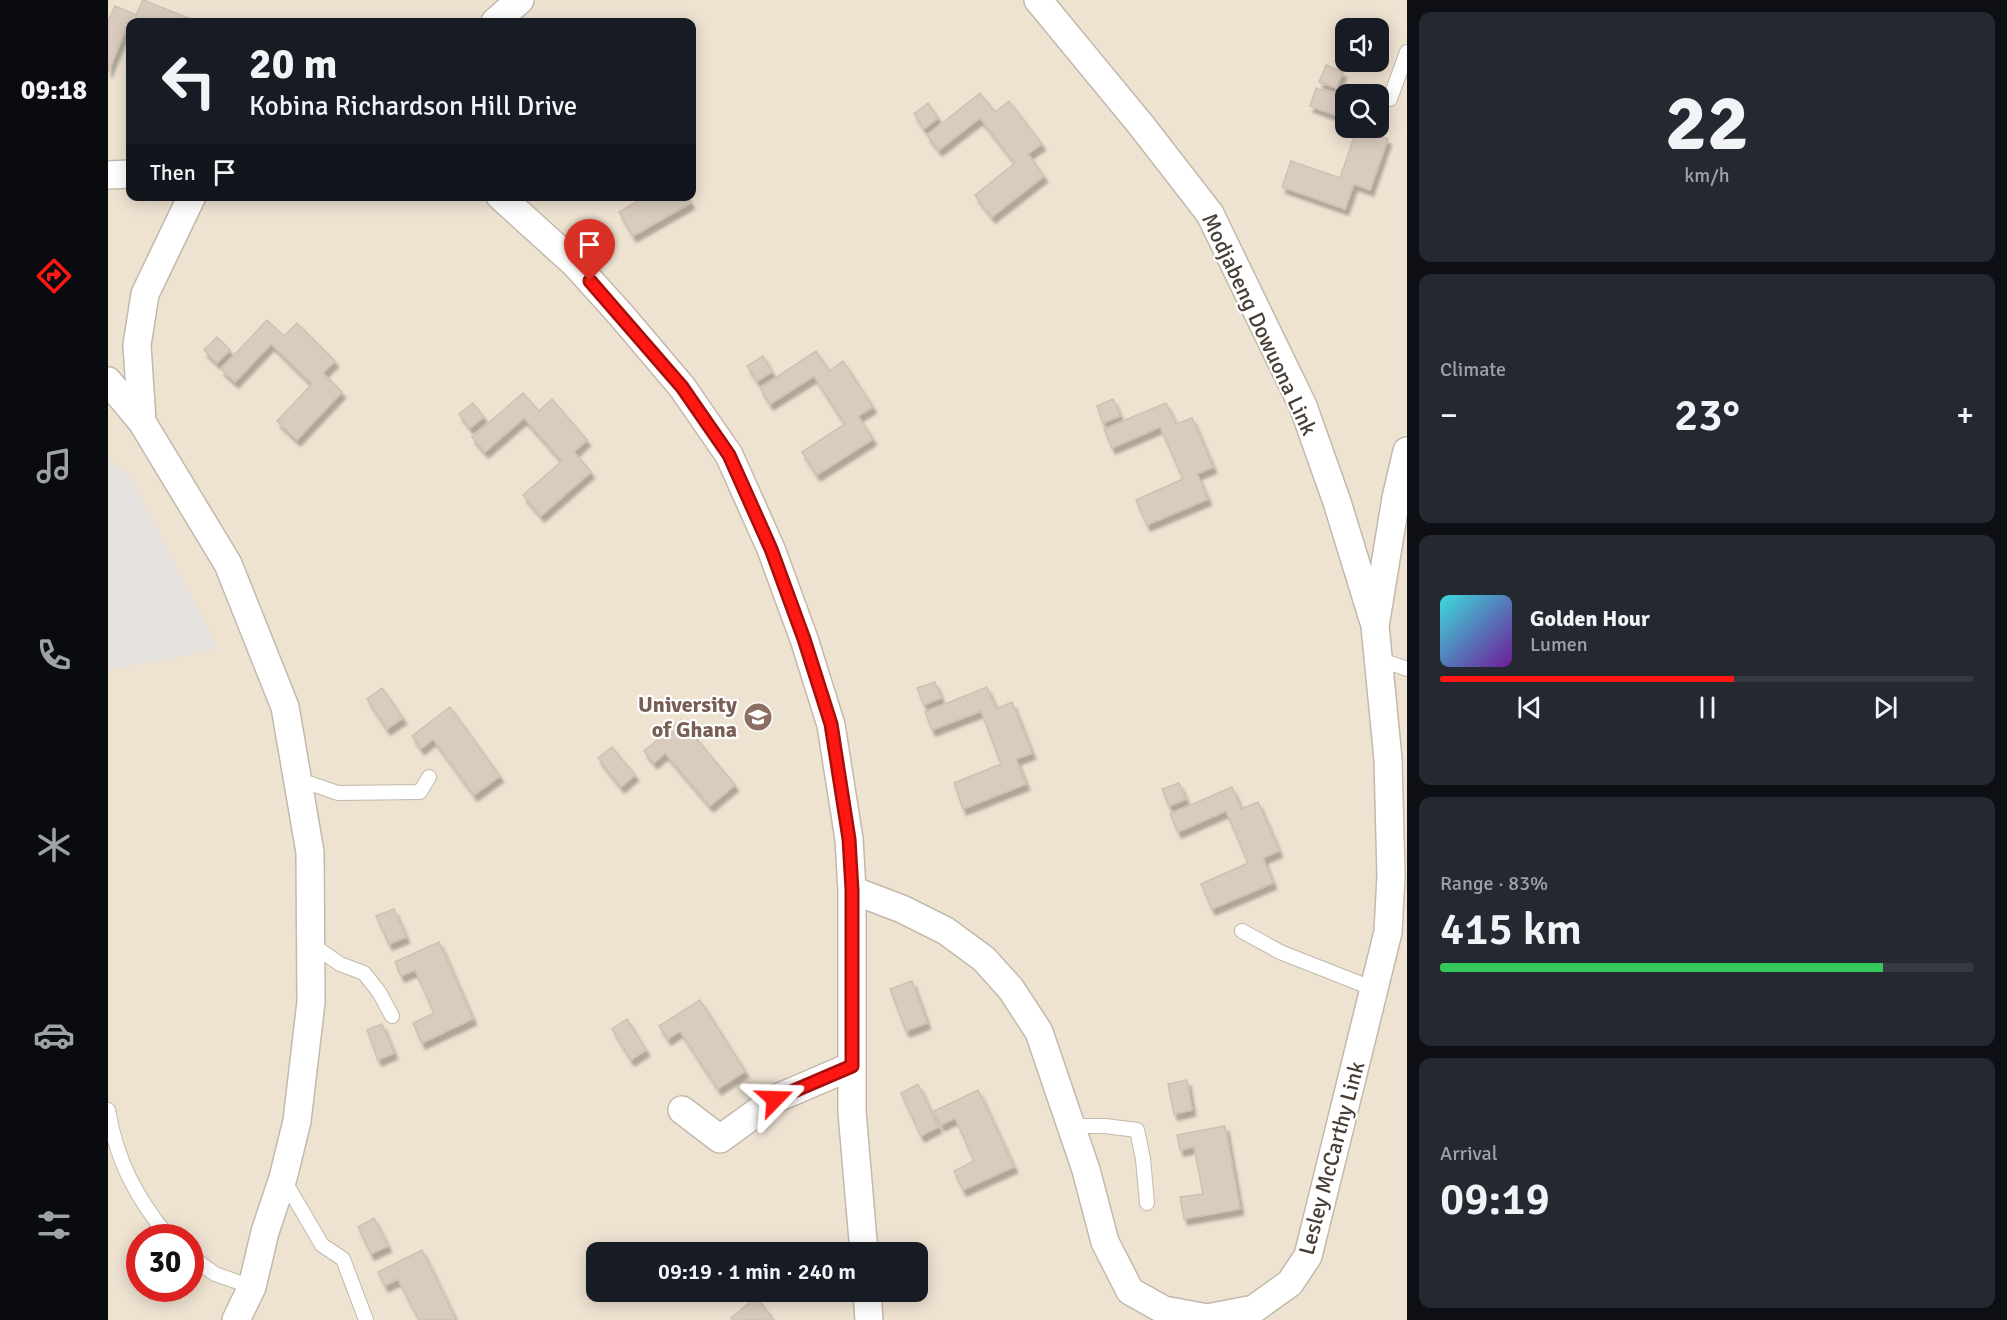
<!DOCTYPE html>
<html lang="en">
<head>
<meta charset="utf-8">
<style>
	:root { --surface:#171b24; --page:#242831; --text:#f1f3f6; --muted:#9ea1a6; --line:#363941; --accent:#ff1813 }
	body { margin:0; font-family:Signika,sans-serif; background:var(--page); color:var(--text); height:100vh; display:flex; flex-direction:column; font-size:22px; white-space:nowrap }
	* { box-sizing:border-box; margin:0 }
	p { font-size:20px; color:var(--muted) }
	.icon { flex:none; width:33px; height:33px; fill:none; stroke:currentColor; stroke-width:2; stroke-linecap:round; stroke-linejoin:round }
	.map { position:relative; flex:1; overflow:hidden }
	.side { display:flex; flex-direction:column; gap:12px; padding:12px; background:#0d0f14; width:600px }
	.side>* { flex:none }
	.top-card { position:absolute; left:18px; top:18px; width:570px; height:183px; border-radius:12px; box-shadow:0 3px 15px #0003; background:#171b24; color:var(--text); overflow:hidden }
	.controls { position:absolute; left:1227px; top:18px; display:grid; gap:12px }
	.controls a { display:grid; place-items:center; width:54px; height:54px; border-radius:12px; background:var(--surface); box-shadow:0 3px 15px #0003; font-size:30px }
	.speed { position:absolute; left:18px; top:1224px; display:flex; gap:12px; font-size:30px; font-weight:700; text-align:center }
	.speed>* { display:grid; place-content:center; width:78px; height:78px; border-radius:50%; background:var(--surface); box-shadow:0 3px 15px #0003; line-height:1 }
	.speed .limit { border:9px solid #d22; background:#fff; color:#111 }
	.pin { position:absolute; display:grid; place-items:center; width:51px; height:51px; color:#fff; margin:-62px -26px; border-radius:50% 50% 50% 0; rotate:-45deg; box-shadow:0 0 6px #0007 }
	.pin .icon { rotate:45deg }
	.me { position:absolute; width:66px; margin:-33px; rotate:68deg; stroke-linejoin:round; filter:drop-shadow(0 0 4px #0008) }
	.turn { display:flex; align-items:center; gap:21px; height:126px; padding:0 24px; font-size:27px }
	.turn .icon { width:78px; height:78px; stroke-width:2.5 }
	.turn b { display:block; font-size:42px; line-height:51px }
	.then { display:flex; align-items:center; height:57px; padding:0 24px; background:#0003; gap:12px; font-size:22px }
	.big { font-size:45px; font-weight:600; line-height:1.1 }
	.side .widget { flex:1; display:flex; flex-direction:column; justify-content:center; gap:9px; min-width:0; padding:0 21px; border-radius:12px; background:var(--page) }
	.side .dial { align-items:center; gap:0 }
	.dial b { font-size:78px; line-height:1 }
	.song { display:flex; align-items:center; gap:18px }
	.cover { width:72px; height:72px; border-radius:9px; background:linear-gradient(135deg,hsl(180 70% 55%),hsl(280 70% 35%)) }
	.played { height:6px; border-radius:3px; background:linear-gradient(90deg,var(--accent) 55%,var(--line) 55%) }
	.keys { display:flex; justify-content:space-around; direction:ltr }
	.heat { display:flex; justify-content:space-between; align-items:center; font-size:33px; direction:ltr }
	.charge { height:9px; border-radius:4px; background:linear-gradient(90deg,#34c759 83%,var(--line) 0) }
	.trip { position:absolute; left:478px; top:1242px; width:342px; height:60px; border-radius:12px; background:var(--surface); box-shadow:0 3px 15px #0003; font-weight:600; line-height:60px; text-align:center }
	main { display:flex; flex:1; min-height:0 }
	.dock { display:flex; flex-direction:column; width:108px; justify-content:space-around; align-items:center; background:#090b0e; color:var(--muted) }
	.dock .icon { width:42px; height:42px }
	.dock .on { color:var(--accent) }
	.dock b { font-size:27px; color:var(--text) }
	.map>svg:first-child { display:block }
	.education { fill:#eee2d1; fill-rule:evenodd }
	.parking { fill:#e5e2df }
	.building { fill:#d9ccbf; stroke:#d1c0af; stroke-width:1.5; filter:url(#shadow) }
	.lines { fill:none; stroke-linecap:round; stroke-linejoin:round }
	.lane-casing { stroke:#c3b8ac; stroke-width:16 }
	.street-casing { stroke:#c3b8ac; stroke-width:30 }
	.lane { stroke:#fff; stroke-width:14 }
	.street { stroke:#fff; stroke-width:27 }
	.route-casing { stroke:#a6100c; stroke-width:15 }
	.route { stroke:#ff1813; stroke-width:10 }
	.labels { text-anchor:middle; stroke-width:4.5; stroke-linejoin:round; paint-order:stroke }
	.street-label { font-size:22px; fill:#483e36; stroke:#fff }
	.education-label { font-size:22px; font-weight:bold; fill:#785e54; stroke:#fff; text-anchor:end }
</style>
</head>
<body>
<main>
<nav class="dock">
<b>09:18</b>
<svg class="icon on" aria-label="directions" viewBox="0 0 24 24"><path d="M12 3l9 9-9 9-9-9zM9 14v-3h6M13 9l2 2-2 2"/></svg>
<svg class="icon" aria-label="music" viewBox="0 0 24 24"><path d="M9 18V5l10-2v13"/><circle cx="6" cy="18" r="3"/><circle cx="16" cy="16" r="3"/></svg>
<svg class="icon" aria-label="phone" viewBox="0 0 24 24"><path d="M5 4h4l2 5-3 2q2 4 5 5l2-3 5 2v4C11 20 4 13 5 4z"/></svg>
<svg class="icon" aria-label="climate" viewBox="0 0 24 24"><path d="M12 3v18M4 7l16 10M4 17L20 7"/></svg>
<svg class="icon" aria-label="car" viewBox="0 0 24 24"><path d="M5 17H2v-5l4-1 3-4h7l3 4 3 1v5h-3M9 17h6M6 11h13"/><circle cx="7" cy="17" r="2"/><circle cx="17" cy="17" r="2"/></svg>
<svg class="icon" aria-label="filters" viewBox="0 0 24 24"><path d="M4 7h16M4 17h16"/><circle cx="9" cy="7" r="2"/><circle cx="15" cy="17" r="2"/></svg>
</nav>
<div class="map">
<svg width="1299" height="1320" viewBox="0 0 1299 1320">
	<defs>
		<filter id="shadow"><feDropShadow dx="3.5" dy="6" stdDeviation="1.5" flood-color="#0004"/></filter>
	</defs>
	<rect width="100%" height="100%" fill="#f4efe7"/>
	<!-- education -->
	<path class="education" d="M0 0H1299V1320H0ZM22 22H584V196H22ZM1238 28H1270V62H1238ZM1238 94H1270V128H1238ZM32 1238H82V1288H32ZM489 1252H810V1292H489Z"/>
	<!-- parking -->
	<path class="parking" d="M0 458 22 476 110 649 0 670Z"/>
	<!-- building -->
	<path class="building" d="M35 0 85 20 84 22H22V29L19 27 0 72V21L7 6 28 15Z
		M1218 65 1235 72 1228 88 1211 82Z
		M1208 88 1238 99V119L1202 106Z
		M872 93 887 112 901 101 934 144 920 154 936 176 884 217 867 195 907 163 872 118 831 150 819 135Z
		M820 103 830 118 816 129 806 114Z
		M1249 128H1266L1264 133 1280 139 1262 190 1246 184 1237 209 1174 187 1183 161 1232 178Z
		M538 196H579L583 203 525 236 511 212Z
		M159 320 176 336 189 323 227 361 215 373 234 392 189 440 169 421 204 384 163 344 127 382 113 369Z
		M109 337 122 350 109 363 96 350Z
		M708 351 721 371 735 361 765 407 750 416 765 439 709 475 694 452 737 424 706 376 662 404 652 388Z
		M655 356 664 372 649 381 639 366Z
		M415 393 431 411 444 399 479 440 466 452 483 472 433 516 415 495 454 461 416 418 377 452 364 437Z
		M1005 399 1012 416 995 423 989 406Z
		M365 403 376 417 362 428 351 414Z
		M1058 403 1068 424 1084 418 1105 467 1089 474 1100 499 1039 525 1028 500 1075 479 1052 427 1004 448 996 429Z
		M827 682 833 698 816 705 809 688Z
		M879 687 888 709 904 702 924 753 908 759 918 784 855 809 846 783 893 764 873 711 824 730 817 712Z
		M274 688 295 718 279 729 259 699Z
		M342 707 392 776 366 795 325 739 313 749 304 736Z
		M573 720 627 785 602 806 557 753 546 763 536 751Z
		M504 747 527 775 513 787 490 758Z
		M1071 783 1078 799 1061 806 1054 789Z
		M1124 787 1133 809 1150 802 1171 851 1155 858 1165 883 1104 909 1093 884 1140 863 1118 811 1070 832 1062 814Z
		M286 909 298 937 281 944 268 916Z
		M331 942 365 1019 314 1043 305 1023 326 1013 307 970 293 976 287 962Z
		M804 981 819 1023 798 1031 782 989Z
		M592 1000 637 1071 610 1089 572 1031 560 1039 551 1026Z
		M519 1019 538 1050 523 1060 504 1029Z
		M274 1024 286 1053 270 1060 259 1030Z
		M1079 1080 1084 1110 1066 1114 1060 1084Z
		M810 1084 830 1127 813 1136 793 1093Z
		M870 1090 906 1167 855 1190 846 1171 866 1161 847 1118 833 1125 826 1111Z
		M1117 1126 1132 1209 1076 1219 1072 1197 1095 1194 1086 1147 1072 1150 1069 1135Z
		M266 1218 280 1246 263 1254 250 1227Z
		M314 1250 348 1320H311L290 1279 277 1286 270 1272Z
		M648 1297 666 1320H625L623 1318Z"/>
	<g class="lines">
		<!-- lane casing -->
		<g class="lane-casing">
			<path id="lane" d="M1282 99 1299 52
				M1270 659 1299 669
				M189 779 230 793 312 792 321 777
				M1134 931 1172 952 1266 989
				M203 944 232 964 256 973 271 992 284 1016
				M0 1110C9 1162 28 1197 61 1238
				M963 1126H997L1029 1130 1035 1159 1039 1203
				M176 1180 214 1245 235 1259 258 1320
				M82 1256 107 1274 144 1287"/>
		</g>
		<!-- street casing -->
		<g class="street-casing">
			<path id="street" d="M930 0 1033 125 1102 214 1195 406 1229 502 1265 619
				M387 22 412 0
				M0 175 22 174
				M392 196 467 264 513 315 574 387 621 455 663 549 696 639 723 725 741 839 744 890V1112L756 1252
				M0 381 34 422 120 564 177 707 202 852 203 1002 189 1121 175 1178 157 1232 144 1287 128 1320
				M34 422 29 345 37 294 84 196
				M744 890 794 909 838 931 876 959 903 989 931 1032 978 1170 997 1242 1022 1291 1056 1310 1099 1318 1146 1309 1182 1283 1200 1256 1280 932 1283 876 1280 759 1267 626 1288 498 1299 451
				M574 1110 612 1139 667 1099 744 1066
				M759 1292 761 1320"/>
		</g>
		<!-- lane -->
		<use href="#lane" class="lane"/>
		<!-- street -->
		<use href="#street" class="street"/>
	</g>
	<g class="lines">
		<!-- route casing -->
		<g class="route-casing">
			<path id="route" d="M482 281 574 387 621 455 663 549 696 639 723 724 741 839 744 890V1066L667 1099"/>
		</g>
		<!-- route -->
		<use href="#route" class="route"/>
	</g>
	<!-- icons -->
	<defs>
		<g id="university-disc" transform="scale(1.5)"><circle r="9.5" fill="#8d6e63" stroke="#fff"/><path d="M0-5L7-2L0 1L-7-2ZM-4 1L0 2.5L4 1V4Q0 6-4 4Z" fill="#fff"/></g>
	</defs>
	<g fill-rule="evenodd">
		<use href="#university-disc" x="650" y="717"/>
	</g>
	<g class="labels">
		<!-- street labels -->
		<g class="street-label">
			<text transform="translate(1152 324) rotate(65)" y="8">Modjabeng Dowuona Link</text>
			<text transform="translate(1223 1158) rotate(-75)" y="8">Lesley McCarthy Link</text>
		</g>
		<!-- education labels -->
		<g class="education-label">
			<text x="629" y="712">University<tspan x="629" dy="25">of Ghana</tspan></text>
		</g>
	</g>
</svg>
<div class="controls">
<a><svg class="icon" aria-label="sound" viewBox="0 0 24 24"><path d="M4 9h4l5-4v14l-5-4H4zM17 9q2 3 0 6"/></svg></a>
<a><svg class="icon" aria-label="search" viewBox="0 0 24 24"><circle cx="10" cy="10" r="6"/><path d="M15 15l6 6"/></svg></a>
</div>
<div class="speed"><div class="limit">30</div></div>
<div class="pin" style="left:482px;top:281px;background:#d93025"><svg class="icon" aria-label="arrive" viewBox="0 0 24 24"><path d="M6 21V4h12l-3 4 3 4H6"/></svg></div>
<svg class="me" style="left:667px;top:1099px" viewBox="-20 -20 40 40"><path d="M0-17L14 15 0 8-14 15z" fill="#ff1813" stroke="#fff" stroke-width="4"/></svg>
<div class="trip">09:19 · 1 min · 240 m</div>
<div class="top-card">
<div class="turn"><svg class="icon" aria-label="left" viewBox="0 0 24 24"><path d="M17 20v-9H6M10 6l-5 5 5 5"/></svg><div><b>20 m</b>Kobina Richardson Hill Drive</div></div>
<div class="then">Then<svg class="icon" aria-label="arrive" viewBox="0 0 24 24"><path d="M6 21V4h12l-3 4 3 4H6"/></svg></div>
</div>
</div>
<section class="side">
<div class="widget dial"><b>22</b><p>km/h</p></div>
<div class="widget"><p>Climate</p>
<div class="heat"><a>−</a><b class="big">23°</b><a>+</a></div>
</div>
<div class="widget">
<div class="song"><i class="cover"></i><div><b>Golden Hour</b><p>Lumen</p></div></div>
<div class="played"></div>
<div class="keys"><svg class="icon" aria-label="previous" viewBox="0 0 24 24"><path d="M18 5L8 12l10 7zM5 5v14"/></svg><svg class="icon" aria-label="pause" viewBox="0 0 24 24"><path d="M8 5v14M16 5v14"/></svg><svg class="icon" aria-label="next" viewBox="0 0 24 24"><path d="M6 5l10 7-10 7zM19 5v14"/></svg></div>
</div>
<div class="widget"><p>Range · 83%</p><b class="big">415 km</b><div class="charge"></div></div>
<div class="widget"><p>Arrival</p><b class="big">09:19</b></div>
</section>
</main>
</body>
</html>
